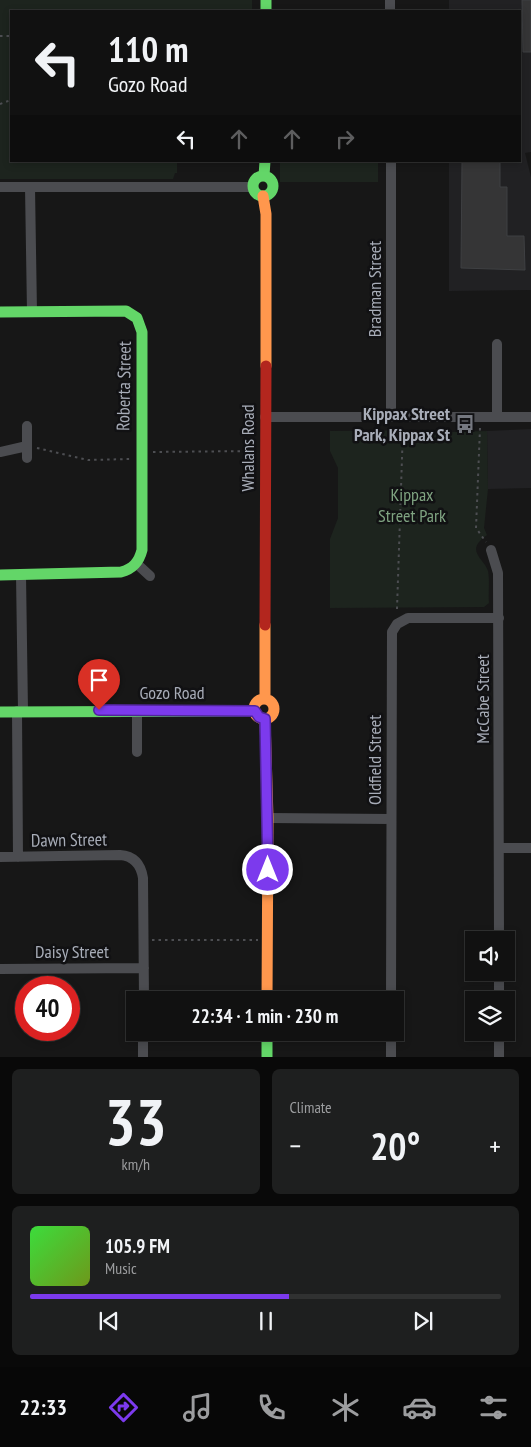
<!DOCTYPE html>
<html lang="en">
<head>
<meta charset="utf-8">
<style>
	:root { --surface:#111; --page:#1e1f1f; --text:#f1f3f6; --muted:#9c9d9f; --line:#303131; --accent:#7c3aed }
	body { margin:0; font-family:"PT Sans Narrow",sans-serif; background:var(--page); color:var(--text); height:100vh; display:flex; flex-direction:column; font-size:19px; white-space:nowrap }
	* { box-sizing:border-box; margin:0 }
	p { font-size:16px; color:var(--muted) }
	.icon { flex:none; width:28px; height:28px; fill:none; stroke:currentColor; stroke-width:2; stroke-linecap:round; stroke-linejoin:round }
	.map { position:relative; height:1057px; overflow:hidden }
	.side { display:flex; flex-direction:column; gap:12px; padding:12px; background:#090909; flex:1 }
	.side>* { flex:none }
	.top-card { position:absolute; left:10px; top:10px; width:511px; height:152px; border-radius:0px; box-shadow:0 2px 8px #0003,0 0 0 1px var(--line); background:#111; color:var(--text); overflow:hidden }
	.fabs { position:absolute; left:465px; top:931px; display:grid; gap:10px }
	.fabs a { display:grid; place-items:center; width:50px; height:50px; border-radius:0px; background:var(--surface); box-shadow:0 2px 8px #0003,0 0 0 1px var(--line); font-size:25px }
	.speed { position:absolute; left:15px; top:976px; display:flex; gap:10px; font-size:25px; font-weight:700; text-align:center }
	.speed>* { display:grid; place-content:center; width:65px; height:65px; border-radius:50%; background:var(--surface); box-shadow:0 2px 8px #0003,0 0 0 1px var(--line); line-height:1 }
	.speed .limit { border:8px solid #d22; background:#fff; color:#111 }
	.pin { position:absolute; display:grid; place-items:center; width:42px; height:42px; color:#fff; margin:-51px -21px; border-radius:50% 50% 50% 0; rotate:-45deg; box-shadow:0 0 5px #0007 }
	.pin .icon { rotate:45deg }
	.me { position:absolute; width:55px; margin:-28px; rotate:0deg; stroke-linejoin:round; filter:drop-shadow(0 0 4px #0008) }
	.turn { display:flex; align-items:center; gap:18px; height:105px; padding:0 15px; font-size:22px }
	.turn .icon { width:65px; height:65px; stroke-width:2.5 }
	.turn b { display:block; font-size:35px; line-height:42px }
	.lanes { display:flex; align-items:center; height:48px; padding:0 15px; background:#0003; justify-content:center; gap:25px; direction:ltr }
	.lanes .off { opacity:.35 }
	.big { font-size:38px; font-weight:700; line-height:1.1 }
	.side .card { flex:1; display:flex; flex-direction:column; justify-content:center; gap:8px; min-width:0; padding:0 18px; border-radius:8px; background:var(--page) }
	.side .dial { align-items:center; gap:0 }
	.dial b { font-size:65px; line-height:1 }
	.song { display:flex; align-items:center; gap:15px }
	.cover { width:60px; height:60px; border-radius:8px; background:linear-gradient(135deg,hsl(120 70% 55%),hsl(80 70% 35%)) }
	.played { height:5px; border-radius:2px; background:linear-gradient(90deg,var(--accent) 55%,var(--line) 55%) }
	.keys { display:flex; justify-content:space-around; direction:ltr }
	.heat { display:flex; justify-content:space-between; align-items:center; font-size:28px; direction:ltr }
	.side .tiles { flex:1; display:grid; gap:12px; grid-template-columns:1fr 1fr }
	.card:last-child { grid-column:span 2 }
	.trip { position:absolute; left:126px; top:991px; width:278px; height:50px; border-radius:0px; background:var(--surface); box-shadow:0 2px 8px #0003,0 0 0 1px var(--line); font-weight:700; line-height:50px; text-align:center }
	.dock { display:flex; height:80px; justify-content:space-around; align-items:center; background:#070707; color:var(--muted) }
	.dock .icon { width:35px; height:35px }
	.dock .current { color:var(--accent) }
	.dock b { font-size:22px; color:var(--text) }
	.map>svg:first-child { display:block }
	.built { fill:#212123 }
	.green { fill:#1d241e }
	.building { fill:#353536; stroke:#3f4043 }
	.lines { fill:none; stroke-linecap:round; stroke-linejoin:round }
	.path { stroke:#4d4e52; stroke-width:2; stroke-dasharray:2.5 4; stroke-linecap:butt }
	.street { stroke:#4b4c50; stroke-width:10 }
	.fast { stroke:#63d668; stroke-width:11 }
	.slow { stroke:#ff974d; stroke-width:11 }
	.jam { stroke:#b3261e; stroke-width:11 }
	.route-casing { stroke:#51269a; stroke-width:12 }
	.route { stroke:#7c3aed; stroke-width:9 }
	.labels { text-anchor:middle; stroke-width:5; stroke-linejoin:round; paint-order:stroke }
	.street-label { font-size:18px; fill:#a8adb8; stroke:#111113 }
	.poi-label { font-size:18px; font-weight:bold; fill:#a8adb8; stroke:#111113; text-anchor:end }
	.park-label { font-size:18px; fill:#7fa381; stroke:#111113 }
</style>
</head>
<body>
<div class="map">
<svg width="531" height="1057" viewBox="0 0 531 1057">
	<rect width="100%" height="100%" fill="#171717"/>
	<!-- built -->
	<path class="built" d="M449 0H531V152L525 153 531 177V290L449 291V161H520V11H449Z
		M531 429V488L488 489 487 431Z"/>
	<!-- green -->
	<path class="green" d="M0 0H252V11H11V161H177V173H175L173 179H0Z
		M280 161H378V182H280Z
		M449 430 450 432 487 431 488 489 484 528 487 535C464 551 484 558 488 571 490 581 488 593 489 603L484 607 330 608V539L338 518V468L330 451V431Z"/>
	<!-- building -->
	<path class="building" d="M522 0H531V52H523Z
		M462 161H500V187H507V236H524L525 270 461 268Z"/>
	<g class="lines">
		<!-- path -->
		<path class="path" d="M0 36H11
			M0 104 11 100
			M480 428 476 528 486 542
			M37 448 88 460 131 459
			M153 452 255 451
			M397 609 403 428
			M152 940H258"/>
		<!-- street -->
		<path class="street" d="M390 0V11
			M0 187H253
			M30 187 32 312
			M497 344V417
			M265 417H531
			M391 417V161
			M27 426V458
			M0 452 27 446
			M491 550 498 573 499 940
			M137 564 150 576
			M21 575 23 711
			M17 711 18 857
			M137 752V710
			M268 818 391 819
			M499 848H531
			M0 857 120 855C134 856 141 865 143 878L144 1000
			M0 969 144 968
			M391 1000 392 632 397 624 408 618H499
			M499 1000V972
			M143 1057V1032
			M391 1057V1032
			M499 1057V1032"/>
		<!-- fast -->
		<path class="fast" d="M266 0V11
			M264 176 265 161
			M253 186a10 10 0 1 1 20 0a10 10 0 1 1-20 0Z
			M0 312 126 311 137 318 142 332V550C139 562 133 569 121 572L0 575
			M0 712 255 711
			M267 1032V1057"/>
		<!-- slow -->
		<path class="slow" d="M263 196 266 214V366
			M265 699V625
			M254 709a10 10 0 1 1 20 0a10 10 0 1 1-20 0Z
			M265 719 268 818 267 1000"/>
		<!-- jam -->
		<path class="jam" d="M265 625 266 366"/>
	</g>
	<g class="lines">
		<!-- route casing -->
		<g class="route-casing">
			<path id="route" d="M99 710 255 711 259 717 265 719 268 870"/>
		</g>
		<!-- route -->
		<use href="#route" class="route"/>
	</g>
	<!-- icons -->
	<defs>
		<g id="bus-bare" transform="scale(1.5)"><path d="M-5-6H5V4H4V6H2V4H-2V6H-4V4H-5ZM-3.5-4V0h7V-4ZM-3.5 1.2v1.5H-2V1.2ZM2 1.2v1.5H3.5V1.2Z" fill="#757880" stroke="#111113" stroke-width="2.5" paint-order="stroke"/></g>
	</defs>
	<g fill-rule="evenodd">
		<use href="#bus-bare" x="465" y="424"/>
	</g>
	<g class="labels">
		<!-- street labels -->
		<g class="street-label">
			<text transform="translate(375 289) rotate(-90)" y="6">Bradman Street</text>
			<text transform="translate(124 386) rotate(-89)" y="6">Roberta Street</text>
			<text transform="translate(248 448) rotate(-90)" y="6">Whalans Road</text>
			<text x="172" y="699">Gozo Road</text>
			<text transform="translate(483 699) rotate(-90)" y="6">McCabe Street</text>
			<text transform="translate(375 760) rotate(-90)" y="6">Oldfield Street</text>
			<text transform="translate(69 840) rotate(-1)" y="6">Dawn Street</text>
			<text x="72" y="958">Daisy Street</text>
		</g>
		<!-- poi labels -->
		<g class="poi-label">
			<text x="450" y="420">Kippax Street<tspan x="450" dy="21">Park, Kippax St</tspan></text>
		</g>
		<!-- park labels -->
		<g class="park-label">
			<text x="412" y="501">Kippax<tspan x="412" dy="21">Street Park</tspan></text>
		</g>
	</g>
</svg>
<div class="fabs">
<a><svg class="icon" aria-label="sound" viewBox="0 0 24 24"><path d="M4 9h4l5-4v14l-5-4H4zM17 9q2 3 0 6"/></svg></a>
<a><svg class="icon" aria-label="layers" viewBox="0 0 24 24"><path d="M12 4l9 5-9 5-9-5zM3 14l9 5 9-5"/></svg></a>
</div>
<div class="speed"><div class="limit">40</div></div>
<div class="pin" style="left:99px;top:710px;background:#d93025"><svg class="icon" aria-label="arrive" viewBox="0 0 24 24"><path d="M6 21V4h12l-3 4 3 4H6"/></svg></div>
<svg class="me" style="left:268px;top:870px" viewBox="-20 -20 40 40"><circle r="17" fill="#7c3aed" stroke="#fff" stroke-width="3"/><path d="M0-11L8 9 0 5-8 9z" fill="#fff"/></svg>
<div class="trip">22:34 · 1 min · 230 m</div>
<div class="top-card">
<div class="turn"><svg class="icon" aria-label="left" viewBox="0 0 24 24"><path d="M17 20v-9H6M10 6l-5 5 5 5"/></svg><div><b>110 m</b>Gozo Road</div></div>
<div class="lanes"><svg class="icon" aria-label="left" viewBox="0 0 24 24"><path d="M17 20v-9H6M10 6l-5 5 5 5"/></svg><svg class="icon off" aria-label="ahead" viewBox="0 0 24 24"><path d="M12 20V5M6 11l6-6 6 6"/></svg><svg class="icon off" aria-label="ahead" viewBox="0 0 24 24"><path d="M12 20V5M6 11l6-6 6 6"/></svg><svg class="icon off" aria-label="right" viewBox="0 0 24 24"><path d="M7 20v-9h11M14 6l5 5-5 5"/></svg></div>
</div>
</div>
<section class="side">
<div class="tiles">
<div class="card dial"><b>33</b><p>km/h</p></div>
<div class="card"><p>Climate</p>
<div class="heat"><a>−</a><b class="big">20°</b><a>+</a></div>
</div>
<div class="card">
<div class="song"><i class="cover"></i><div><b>105.9 FM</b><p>Music</p></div></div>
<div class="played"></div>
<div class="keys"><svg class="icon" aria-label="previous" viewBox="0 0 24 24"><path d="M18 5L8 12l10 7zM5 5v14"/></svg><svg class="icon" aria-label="pause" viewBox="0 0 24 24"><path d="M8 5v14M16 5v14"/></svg><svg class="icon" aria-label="next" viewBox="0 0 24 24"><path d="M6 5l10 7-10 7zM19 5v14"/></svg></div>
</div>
</div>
</section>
<nav class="dock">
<b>22:33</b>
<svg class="icon current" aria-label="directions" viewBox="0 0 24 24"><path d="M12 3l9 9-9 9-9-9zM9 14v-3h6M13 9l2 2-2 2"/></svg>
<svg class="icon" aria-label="music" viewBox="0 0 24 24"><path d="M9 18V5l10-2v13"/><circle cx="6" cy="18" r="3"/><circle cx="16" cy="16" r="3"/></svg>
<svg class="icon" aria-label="phone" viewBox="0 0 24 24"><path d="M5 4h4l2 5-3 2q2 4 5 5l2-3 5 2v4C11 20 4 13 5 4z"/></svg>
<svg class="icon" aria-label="climate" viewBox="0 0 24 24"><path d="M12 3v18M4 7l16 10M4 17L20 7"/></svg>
<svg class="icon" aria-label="car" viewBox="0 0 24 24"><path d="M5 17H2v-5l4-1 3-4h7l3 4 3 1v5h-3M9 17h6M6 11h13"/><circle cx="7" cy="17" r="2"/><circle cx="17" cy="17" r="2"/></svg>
<svg class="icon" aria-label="filters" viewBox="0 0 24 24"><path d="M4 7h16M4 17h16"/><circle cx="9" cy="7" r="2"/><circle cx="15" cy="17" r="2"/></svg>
</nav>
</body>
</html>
